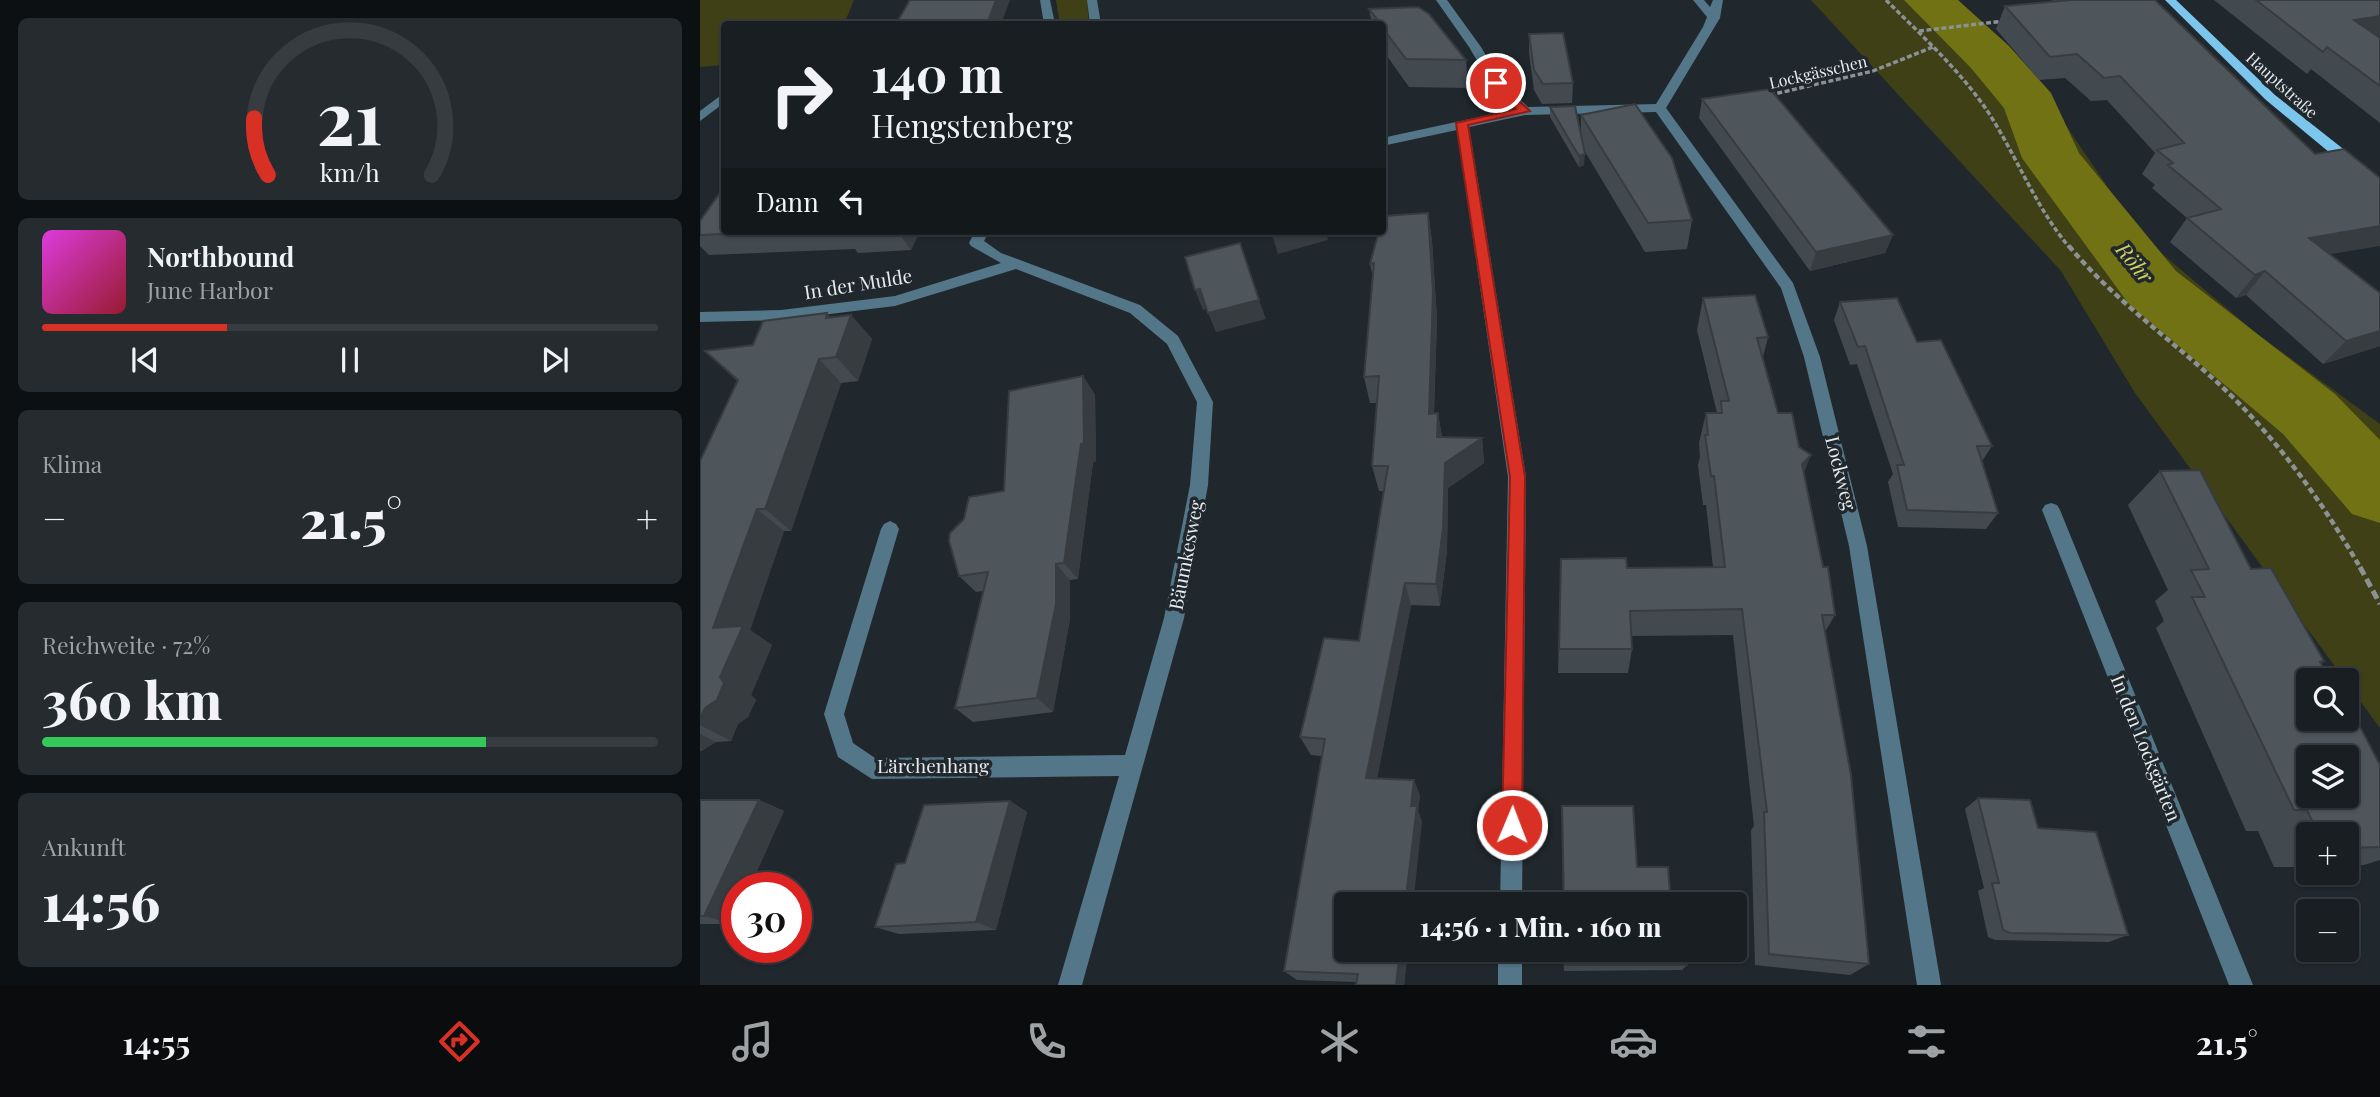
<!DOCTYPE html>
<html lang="de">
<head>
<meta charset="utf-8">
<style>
	:root { --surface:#181e22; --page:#252b2f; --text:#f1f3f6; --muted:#9fa2a5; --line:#363c40; --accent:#d93025 }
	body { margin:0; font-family:"Playfair Display",serif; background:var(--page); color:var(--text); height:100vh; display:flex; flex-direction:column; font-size:26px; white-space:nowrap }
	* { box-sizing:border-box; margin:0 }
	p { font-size:23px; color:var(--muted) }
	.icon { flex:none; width:38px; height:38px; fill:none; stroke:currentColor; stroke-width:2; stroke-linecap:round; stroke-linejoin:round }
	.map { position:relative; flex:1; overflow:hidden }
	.sheet { display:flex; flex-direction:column; gap:18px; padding:18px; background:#0d1013; width:700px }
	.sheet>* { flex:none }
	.hud { position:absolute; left:21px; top:21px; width:665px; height:214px; border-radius:7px; box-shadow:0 2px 5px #0004,0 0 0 2px var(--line); background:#181e22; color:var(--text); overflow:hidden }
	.buttons { position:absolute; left:1596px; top:668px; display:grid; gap:14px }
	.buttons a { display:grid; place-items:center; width:63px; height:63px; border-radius:7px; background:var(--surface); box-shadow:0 2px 5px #0004,0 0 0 2px var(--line); font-size:35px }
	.speed { position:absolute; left:21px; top:872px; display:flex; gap:14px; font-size:35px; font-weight:700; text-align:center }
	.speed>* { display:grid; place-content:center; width:91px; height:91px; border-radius:50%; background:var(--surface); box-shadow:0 2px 5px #0004,0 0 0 2px var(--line); line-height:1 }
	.speed .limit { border:10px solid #d22; background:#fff; color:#111 }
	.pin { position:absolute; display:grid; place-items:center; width:60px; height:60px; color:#fff; margin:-30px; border:4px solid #fff; border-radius:50%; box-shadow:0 2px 7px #0007 }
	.me { position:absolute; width:77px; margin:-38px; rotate:1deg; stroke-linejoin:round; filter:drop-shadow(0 0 5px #0008) }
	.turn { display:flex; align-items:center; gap:24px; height:147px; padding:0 35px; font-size:32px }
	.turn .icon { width:91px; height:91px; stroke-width:2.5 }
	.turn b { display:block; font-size:49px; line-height:60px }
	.then { display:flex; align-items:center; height:66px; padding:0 35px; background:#0003; gap:14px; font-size:26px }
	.big { font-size:52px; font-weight:800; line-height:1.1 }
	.sheet .widget { flex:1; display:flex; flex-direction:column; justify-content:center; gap:10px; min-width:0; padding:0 24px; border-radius:10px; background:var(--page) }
	.sheet .dial { align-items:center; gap:0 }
	.dial svg { height:182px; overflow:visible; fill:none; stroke:var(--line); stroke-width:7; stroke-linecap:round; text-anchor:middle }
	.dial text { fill:var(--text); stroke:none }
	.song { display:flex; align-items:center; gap:21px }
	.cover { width:84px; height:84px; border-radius:10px; background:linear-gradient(135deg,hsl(300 70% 55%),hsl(350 70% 35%)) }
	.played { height:7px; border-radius:4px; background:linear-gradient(90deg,var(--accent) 30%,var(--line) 30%) }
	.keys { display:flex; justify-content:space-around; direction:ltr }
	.heat { display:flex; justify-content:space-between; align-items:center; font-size:38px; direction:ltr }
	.charge { height:10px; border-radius:5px; background:linear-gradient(90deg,#34c759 72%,var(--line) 0) }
	.trip { position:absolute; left:634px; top:892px; width:413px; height:70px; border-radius:7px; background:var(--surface); box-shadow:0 2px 5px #0004,0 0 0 2px var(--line); font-weight:800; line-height:70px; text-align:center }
	.dock { display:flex; height:112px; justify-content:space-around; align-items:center; background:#0a0c0e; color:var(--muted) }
	.dock .icon { width:49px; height:49px }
	.dock .on { color:var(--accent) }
	.dock b { font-size:32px; color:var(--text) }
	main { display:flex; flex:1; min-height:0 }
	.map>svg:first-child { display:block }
	.green { fill:#3f4016 }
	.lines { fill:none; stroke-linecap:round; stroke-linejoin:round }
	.river { fill:#707214; fill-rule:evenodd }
	.path-far2 { stroke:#8b9195; stroke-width:3.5; stroke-dasharray:5 2.5; stroke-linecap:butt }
	.path-far1 { stroke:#8b9195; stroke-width:4.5; stroke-dasharray:6 3.5; stroke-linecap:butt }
	.path { stroke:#8b9195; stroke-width:5; stroke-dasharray:9 4.5; stroke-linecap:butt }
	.minor { fill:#547689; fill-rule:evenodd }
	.major { fill:#7cc6ed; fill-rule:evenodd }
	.wall { fill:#434a4f }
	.shaded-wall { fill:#373c40 }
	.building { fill:#4e565c; stroke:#373c40; stroke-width:2; fill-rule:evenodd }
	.route { fill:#d93025; stroke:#8d1f18; stroke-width:2 }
	.labels { text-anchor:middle; stroke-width:7; stroke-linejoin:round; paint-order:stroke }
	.far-street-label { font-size:16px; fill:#e6ebee; stroke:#20282d }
	.street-label { font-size:19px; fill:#e6ebee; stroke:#20282d }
	.water-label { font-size:21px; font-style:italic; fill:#ced15d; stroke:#20282d }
</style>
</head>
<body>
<main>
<section class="sheet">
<div class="widget dial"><svg viewBox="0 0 100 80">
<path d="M14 69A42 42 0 1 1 86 69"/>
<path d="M14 69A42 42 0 0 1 8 44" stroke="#d93025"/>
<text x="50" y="56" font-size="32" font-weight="700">21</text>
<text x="50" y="72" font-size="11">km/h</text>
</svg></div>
<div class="widget">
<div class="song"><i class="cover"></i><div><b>Northbound</b><p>June Harbor</p></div></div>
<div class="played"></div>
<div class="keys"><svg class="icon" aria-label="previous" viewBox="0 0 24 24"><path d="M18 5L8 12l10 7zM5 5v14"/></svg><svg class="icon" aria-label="pause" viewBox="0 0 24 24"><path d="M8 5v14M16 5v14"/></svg><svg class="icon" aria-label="next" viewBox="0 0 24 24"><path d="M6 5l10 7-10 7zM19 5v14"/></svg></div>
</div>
<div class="widget"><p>Klima</p>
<div class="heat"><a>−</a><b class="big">21.5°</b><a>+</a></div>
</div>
<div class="widget"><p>Reichweite · 72%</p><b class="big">360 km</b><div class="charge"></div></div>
<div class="widget"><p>Ankunft</p><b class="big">14:56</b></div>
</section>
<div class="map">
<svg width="1680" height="985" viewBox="0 0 1680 985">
	<rect width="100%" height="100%" fill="#20282d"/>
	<!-- green -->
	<path class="green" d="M0 0H154L144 24H24V65L0 67Z
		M356 0H387L389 24H360Z
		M1111 0H1233L1352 105 1441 236 1556 333 1680 424V728L1435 393 1361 271Z"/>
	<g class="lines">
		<!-- river -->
		<path class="river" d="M1204 0H1258L1309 46 1351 93 1379 153 1476 271 1635 394 1680 440V523L1652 514 1583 434 1428 303 1322 158 1304 108 1271 68Z"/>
		<!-- path-far2 -->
		<path class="path-far2" d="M1186 0C1222 36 1262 72 1290 115 1318 159 1336 208 1370 248
			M1219 31 1304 21
			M1070 95 1173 71 1233 47"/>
		<!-- path-far1 -->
		<path class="path-far1" d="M1369 246C1412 298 1469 338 1518 383 1576 437 1622 501 1661 569"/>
		<!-- path -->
		<path class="path" d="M1660 567 1680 604"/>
		<!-- minor -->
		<path class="minor" d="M340 0H350L355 24H344Z
			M387 0H397L401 24H390Z
			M736 0H747L781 47 801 81 828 107 956 104 1003 27 1007 17 993 0H1004L1010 7 1013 0H1023L1020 18 966 108 1093 283 1120 357 1167 546 1241 985H1217L1149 546 1104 357 1081 288 956 112 825 115 769 127 826 477 822 905H800L808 477 757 130 682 146V138L816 109 792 86 769 47Z
			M24 93V103L0 121V111Z
			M275 231H289L284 241 301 253 440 305 478 336 513 402 508 485 484 618 382 985H358L419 776 172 779 138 757 124 714 181 529 184 524 190 521 196 524 199 529 144 714 153 743 175 758 425 755 464 618 490 485 497 402 467 344 430 313 316 269 195 306 81 320 0 322V312L81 310 195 296 301 263 271 246 269 243Z
			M1351 503 1357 505 1360 510 1553 985H1529L1342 510 1345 505Z
			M798 950H822V985H798Z"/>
		<!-- major -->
		<path class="major" d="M1465 0H1476L1575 95 1680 178V188L1647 167 1566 100Z"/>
	</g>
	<!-- wall -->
	<path class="wall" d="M1352 0H1455L1630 254 1680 346 1623 364 1546 295 1536 298 1470 242 1487 218 1452 188 1455 185 1442 174 1455 153 1407 100 1391 101 1365 78 1339 80 1296 29 1305 6 1354 2Z
		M1514 0H1680V36H1677L1680 38V123L1611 69 1607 74Z
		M669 9 766 60 768 88 709 87 682 49V24H672Z
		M829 34 873 83 872 103 842 104 834 90 829 53Z
		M1002 99 1193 235 1185 253 1110 271 999 118Z
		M850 107 881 133V115L992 220 987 249 945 252 884 150V165L879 167 850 117Z
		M728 213 732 241 737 319 734 413H738L742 437 782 438 784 463 748 488 747 551 740 606 711 605 677 778 714 780 720 796 718 811 722 822 646 950H708L704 985H656L657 982 597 980 584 971 622 756 611 755 600 737 659 641 684 491H679L672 466 677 403H670L664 377 673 278 670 264Z
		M0 221 24 231H220L211 250 158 253 155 249 9 255 0 246Z
		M1003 298 1068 337 1063 357 1078 413 1104 473 1123 567 1135 615 1125 632 1169 964 1150 975 1055 965 1051 830 1054 826 1033 635 932 636V649L928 673H858L861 559 927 568 1013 567 1006 505H1003L998 465 1000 457 999 443 1006 413H1017L997 330Z
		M1140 302 1217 342 1292 446 1282 461 1298 513 1286 529 1198 527 1188 482 1193 474 1157 364 1150 365 1134 320Z
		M127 313 130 317 151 315 172 339 158 381 141 383 91 531H84L50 630 72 645 51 695 56 700 48 717 38 724 31 741 16 742 3 750 0 751V461L37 381 5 351 53 345Z
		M383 376 395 395 396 462H393L378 579 370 580V619L353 712 273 722 255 708 283 591 276 592 259 576 264 519 304 491Z
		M1460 471 1551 569 1624 661 1621 664 1680 765V860L1664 865H1647V835H1608V867H1574L1558 831H1546L1456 628 1464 621 1455 601 1468 590 1428 505Z
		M1278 798 1338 828 1428 935 1409 942 1295 940 1288 937 1278 891 1284 888 1265 809Z
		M0 800H59L84 811 33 924H0Z
		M310 801 327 812 296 930 199 934 175 927 205 863Z
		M862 806 937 867 971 905H863Z
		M863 950H985L987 965 982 970 864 971Z"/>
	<!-- shaded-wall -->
	<path class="shaded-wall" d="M296 0H310L301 24H287Z
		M1680 16V36L1638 42 1654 20Z
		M885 154 884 165 879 167V156Z
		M728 213 732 241 737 319 733 440 729 414Z
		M1680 226V246L1589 261 1609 238Z
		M197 231H220L211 250Z
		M583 231H626L628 240 578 254 572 234Z
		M1193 235 1185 253 1110 271 1116 252Z
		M1565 271 1546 295 1536 298 1555 275Z
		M500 289 508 308 503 310 495 290Z
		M559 300 566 319 516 332 508 313Z
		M127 313 145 334 151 315 172 339 158 381 136 357 126 318Z
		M1680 331V346L1623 364 1646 341Z
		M119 359 141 383 91 531 65 509Z
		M383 376 395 395 396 462H393L378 579 364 563Z
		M738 413 742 439 737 437Z
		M782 438 784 463 748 488 747 551 740 606 736 584 745 463Z
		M1111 455 1099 485 1102 464Z
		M57 509 84 531 50 630 72 645 51 695 56 700 48 717 38 724 31 741 0 725V719L20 677 13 628Z
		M356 564 370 580V619L353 712 337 698Z
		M705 583 711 605 674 795 666 778Z
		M0 734 16 742 3 750 0 749Z
		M714 780 720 796 718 811 722 822 713 905H705L711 806Z
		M59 800 84 811 50 887H37V916L33 924 4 916Z
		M310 801 327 812 296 930 276 922Z
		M700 950H708L704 985H696Z"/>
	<!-- building -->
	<path class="building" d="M210 0H296L287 24H196Z
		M1371 0H1455L1615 154 1644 149 1680 178V226L1609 238 1680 293V331L1646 341 1565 271 1555 275 1487 218 1521 209 1468 165 1473 163 1457 150 1484 143 1420 76 1404 78 1377 54 1350 57 1305 6Z
		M1556 0H1680V16L1654 20 1680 38V86L1627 47 1623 52Z
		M718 7 729 14 766 60 706 59 682 27V24H681L669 9Z
		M863 33 873 83 843 84 834 70 829 34Z
		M1070 89 1193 235 1116 252 1002 99Z
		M935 104 972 158 992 220 948 223 881 115Z
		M875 106 885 154 879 156 850 107Z
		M22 190H24V231H92L0 235V221Z
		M728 213 733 292 729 414 738 413 737 437 782 438 745 463 743 528 736 584 705 583 666 778 714 780 711 806H717L705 905H646V950H700L696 985H656L658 974 584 971 625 739 600 737 624 638 659 641 688 466H672L679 376 664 377 674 263 670 264 679 231H682L683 216Z
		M144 231H189L143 233Z
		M571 231H583L572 234Z
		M540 243 559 300 508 313 500 289 495 290 485 257Z
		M1055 295 1068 337 1057 338 1078 413H1092L1099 447 1111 455 1102 464 1123 567H1128L1135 615H1122L1151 775 1169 964 1069 954 1064 812H1067L1042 609 930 611 932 649H859L861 559 926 558 927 568 1025 567 1014 476H1011L1005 435H1008L1006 413H1022L1021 401H1029L1003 298Z
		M1197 298 1217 342 1241 340 1292 446H1277L1298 513 1207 510 1197 465H1204L1165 346 1158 347 1140 302Z
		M127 313 126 318 151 315 136 357 119 359 65 509H57L13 628 43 626 20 677 24 683 17 700 5 708 0 719V461L38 380 5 351 53 345 63 321Z
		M383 376 384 443 381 444 364 563 356 564V604L337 698 255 708 288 572 259 576 249 541 250 533 264 519 269 497 304 491 309 391Z
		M1500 470 1551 569 1571 568 1624 661 1620 662 1631 681H1608V719H1647V705L1657 721 1680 765V847L1647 848V835H1619L1607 810H1594L1492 597H1505L1491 570 1509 569 1460 471ZM1608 758H1647V796H1608Z
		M1278 798 1330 800 1338 828 1396 832 1428 935 1310 933 1303 930 1292 883H1299Z
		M0 800H59L4 916H0Z
		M310 801 276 922 175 927 196 864 205 863 224 805Z
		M862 806H933L937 867H968L971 905H864Z
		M864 950H985L987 965H865Z"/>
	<!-- route -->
	<path class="route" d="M796 80 830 111 768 125 825 477 822 825 819 832 812 835 805 832 802 825 810 477 756 123 816 109 791 83Z"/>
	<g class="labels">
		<!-- far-street labels -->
		<g class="far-street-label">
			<text transform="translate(1118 72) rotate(-13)" y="6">Lockgässchen</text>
			<text transform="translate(1582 85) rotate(42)" y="6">Hauptstraße</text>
		</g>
		<!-- street labels -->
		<g class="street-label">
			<text transform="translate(158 284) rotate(-9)" y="7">In der Mulde</text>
			<text transform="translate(1141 473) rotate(76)" y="7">Lockweg</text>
			<text transform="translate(486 555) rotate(-79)" y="7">Bäumkesweg</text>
			<text transform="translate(1446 748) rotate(68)" y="7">In den Lockgärten</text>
			<text x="233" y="773">Lärchenhang</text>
		</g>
		<!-- water labels -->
		<g class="water-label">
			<text transform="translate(1434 263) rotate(51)" y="7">Röhr</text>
		</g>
	</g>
</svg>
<div class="buttons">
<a><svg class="icon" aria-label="search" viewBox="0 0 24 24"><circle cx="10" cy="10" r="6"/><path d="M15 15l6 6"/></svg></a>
<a><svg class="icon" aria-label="layers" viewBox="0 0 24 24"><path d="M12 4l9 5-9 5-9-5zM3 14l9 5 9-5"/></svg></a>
<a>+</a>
<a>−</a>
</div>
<div class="speed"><div class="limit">30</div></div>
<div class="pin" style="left:796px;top:83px;background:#d93025"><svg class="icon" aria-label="arrive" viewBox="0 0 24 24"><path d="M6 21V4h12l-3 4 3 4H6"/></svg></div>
<svg class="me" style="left:812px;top:825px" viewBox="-20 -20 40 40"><circle r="17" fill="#d93025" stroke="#fff" stroke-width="3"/><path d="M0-11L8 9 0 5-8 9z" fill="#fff"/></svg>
<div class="trip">14:56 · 1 Min. · 160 m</div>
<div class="hud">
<div class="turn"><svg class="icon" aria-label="right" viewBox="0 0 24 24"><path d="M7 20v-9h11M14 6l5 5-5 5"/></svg><div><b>140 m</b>Hengstenberg</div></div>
<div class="then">Dann<svg class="icon" aria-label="left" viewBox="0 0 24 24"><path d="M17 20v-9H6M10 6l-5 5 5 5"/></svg></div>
</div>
</div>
</main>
<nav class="dock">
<b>14:55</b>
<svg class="icon on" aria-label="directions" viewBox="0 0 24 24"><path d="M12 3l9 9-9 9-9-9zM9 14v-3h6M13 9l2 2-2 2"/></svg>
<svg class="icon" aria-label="music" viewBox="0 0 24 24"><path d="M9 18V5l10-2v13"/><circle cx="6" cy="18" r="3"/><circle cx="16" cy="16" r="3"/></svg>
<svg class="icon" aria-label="phone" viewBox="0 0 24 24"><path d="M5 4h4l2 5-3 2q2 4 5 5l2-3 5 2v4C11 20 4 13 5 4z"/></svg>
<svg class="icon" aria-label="climate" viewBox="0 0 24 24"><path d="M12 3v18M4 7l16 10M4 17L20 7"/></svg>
<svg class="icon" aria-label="car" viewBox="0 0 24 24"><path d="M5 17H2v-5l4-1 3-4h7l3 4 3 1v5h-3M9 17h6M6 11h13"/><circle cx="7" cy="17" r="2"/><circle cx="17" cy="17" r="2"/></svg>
<svg class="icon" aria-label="filters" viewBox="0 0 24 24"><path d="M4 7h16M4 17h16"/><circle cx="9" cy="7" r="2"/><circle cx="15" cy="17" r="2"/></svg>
<b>21.5°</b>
</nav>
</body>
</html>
